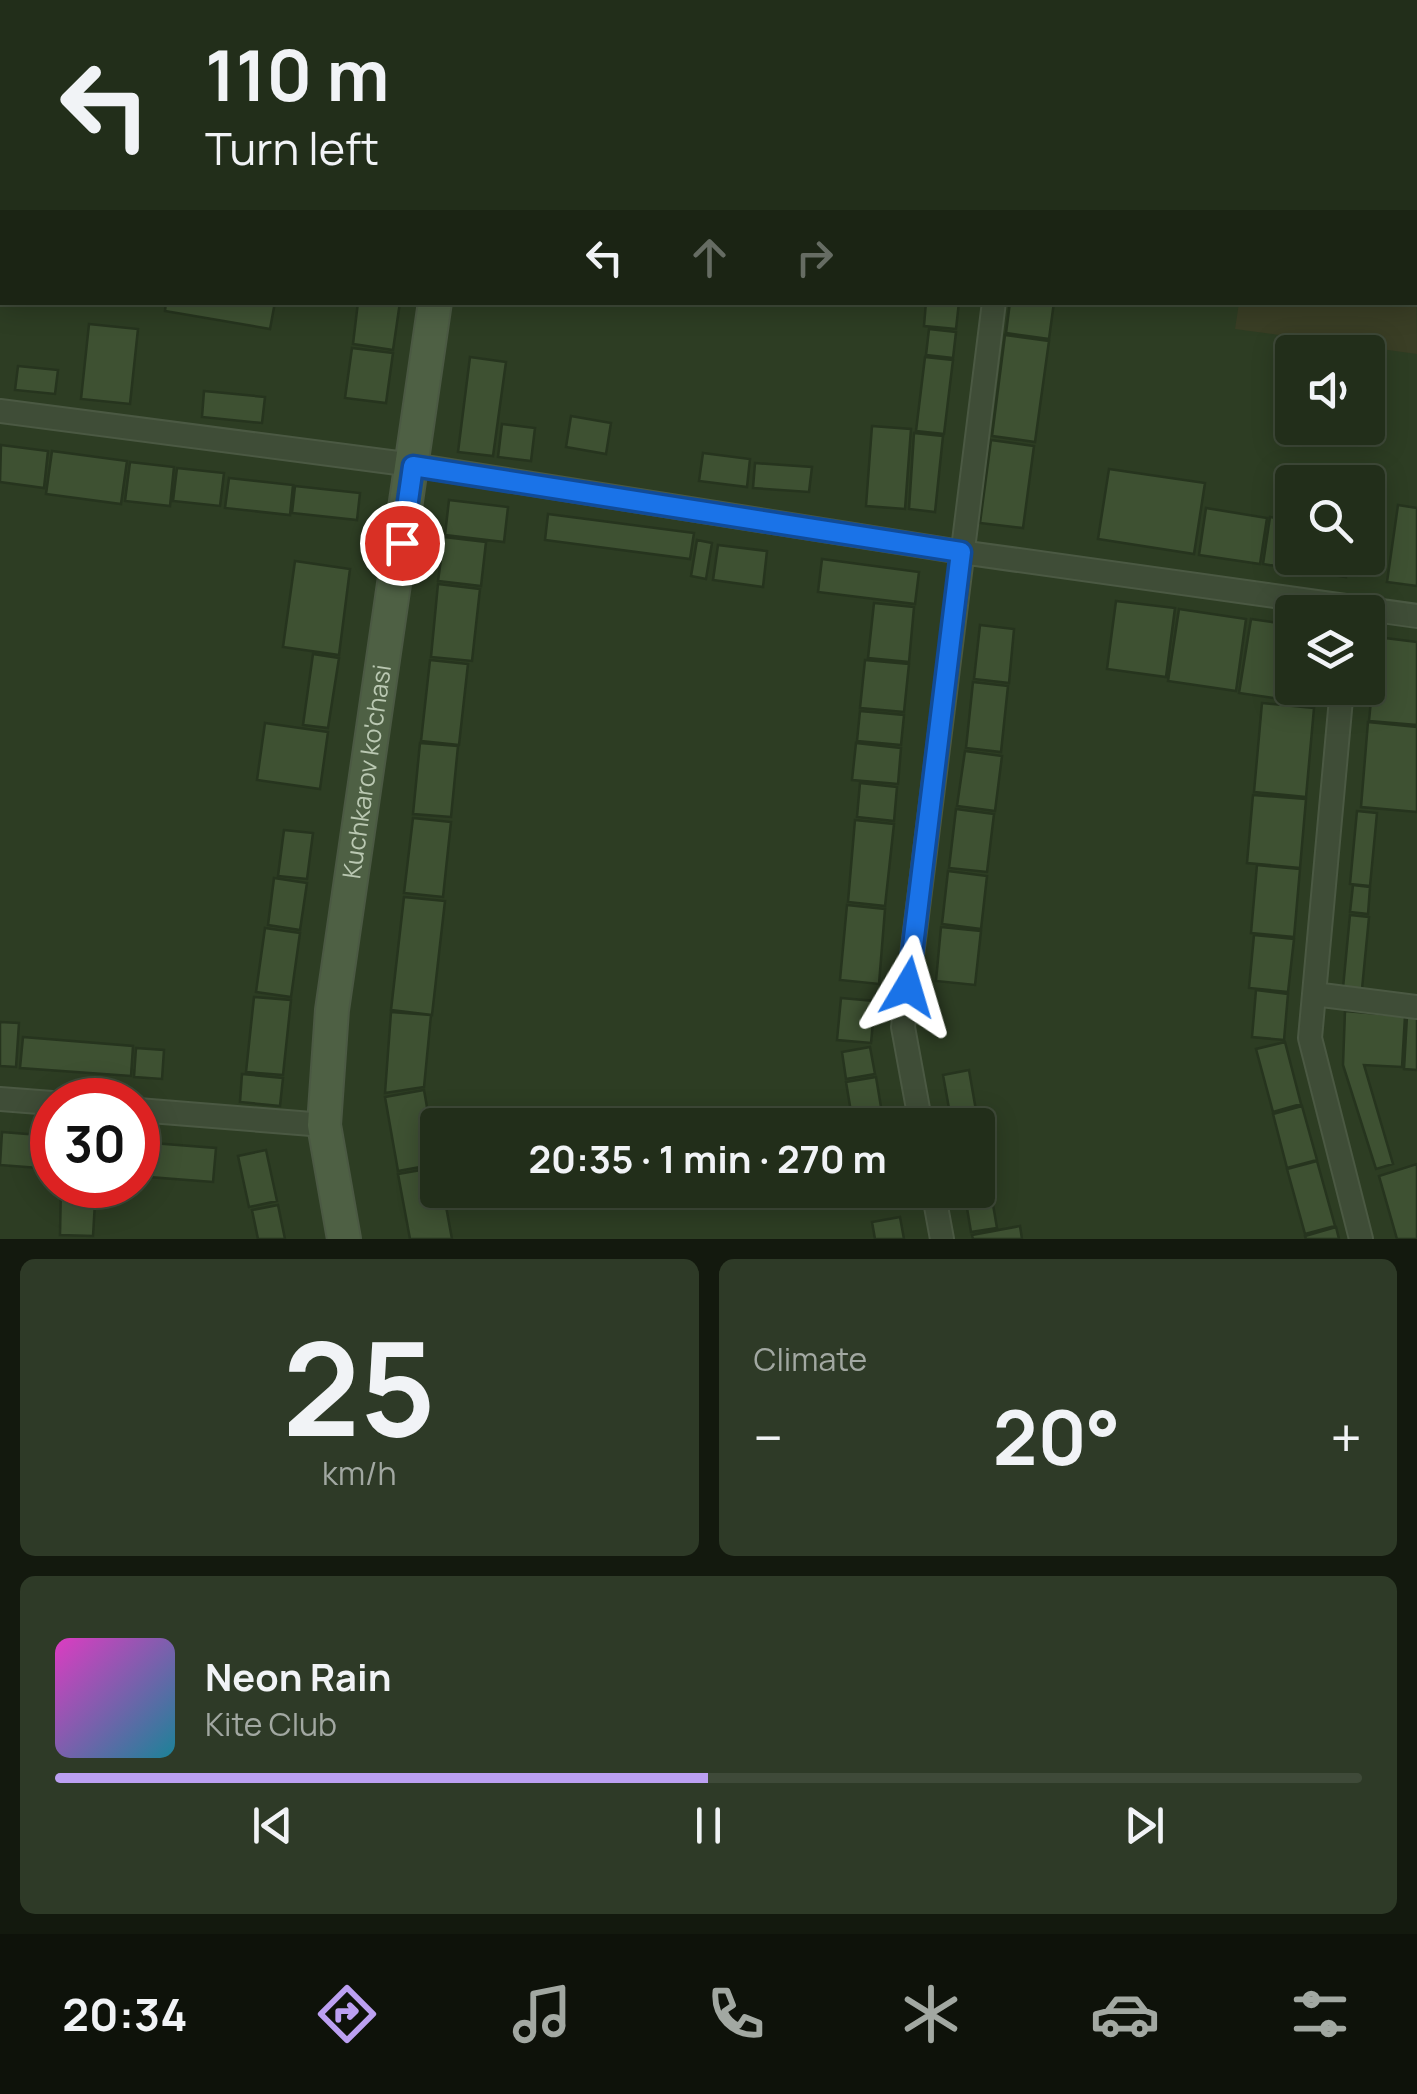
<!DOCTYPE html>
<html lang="en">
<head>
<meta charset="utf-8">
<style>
	:root { --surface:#222e1a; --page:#2e3a27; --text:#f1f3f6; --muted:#a2a8a2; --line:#3f4a39; --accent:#bca0f2 }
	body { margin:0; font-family:Manrope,sans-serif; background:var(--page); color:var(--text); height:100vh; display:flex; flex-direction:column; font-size:38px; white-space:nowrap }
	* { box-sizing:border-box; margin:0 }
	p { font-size:32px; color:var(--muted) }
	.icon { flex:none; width:55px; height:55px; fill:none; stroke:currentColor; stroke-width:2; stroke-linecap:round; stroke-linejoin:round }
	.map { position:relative; height:1239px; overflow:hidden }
	.sheet { display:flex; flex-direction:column; gap:20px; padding:20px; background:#13190e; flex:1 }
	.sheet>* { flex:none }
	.hud { position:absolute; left:0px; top:0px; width:1418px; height:305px; box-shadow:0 5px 25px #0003,0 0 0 2px var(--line); background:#222e1a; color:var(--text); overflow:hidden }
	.buttons { position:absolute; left:1275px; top:335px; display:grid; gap:20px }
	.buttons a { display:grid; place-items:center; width:110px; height:110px; border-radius:10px; background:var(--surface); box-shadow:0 5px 25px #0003,0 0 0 2px var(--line); font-size:50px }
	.speed { position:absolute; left:30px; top:1078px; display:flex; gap:20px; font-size:50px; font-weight:700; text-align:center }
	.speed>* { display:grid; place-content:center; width:130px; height:130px; border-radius:50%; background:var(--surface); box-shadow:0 5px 25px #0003,0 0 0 2px var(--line); line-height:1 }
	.speed .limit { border:15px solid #d22; background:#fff; color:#111 }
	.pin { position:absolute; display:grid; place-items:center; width:85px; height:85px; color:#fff; margin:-42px; border:5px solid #fff; border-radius:50%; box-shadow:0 2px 10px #0007 }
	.me { position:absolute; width:110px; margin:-55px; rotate:7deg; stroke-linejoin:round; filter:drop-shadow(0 0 8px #0008) }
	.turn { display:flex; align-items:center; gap:35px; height:210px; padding:0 40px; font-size:45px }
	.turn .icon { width:130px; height:130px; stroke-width:2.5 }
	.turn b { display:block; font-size:70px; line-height:85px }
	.lanes { display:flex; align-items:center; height:95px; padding:0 40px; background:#0003; justify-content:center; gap:50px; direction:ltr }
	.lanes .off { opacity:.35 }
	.big { font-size:75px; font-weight:700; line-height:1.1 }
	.sheet .tile { flex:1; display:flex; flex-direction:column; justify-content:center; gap:15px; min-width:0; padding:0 35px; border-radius:15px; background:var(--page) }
	.sheet .dial { align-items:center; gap:0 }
	.dial b { font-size:130px; line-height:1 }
	.song { display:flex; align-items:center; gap:30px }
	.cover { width:120px; height:120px; border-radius:15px; background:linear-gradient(135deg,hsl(310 70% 55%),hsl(190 70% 35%)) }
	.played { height:10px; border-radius:5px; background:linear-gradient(90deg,var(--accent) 50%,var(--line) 50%) }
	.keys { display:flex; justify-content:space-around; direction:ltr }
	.heat { display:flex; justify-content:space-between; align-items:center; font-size:55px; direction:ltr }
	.sheet .tiles { flex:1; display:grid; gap:20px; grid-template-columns:1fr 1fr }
	.tile:last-child { grid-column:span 2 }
	.trip { position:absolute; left:420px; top:1108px; width:575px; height:100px; border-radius:10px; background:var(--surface); box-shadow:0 5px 25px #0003,0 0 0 2px var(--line); font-weight:700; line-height:100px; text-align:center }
	.tab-bar { display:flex; height:160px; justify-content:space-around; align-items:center; background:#0e120a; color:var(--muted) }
	.tab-bar .icon { width:70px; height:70px }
	.tab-bar .on { color:var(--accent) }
	.tab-bar b { font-size:45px; color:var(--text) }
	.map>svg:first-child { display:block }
	.green { fill:#3a3e25 }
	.building { fill:#3e5132; stroke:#26341e; stroke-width:2.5 }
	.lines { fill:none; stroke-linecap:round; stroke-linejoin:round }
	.minor-casing { stroke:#4b5943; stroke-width:26 }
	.secondary-casing { stroke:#4b5943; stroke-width:36 }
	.minor { stroke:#3f4d37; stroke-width:22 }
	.secondary { stroke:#4e6044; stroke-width:32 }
	.route-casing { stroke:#114b97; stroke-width:25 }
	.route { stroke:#1a73e8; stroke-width:18 }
	.labels { text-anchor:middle; stroke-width:10; stroke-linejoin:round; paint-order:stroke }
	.street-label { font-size:25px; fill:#bac8b2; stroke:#24321c }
</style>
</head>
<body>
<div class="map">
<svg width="1417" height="1239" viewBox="0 0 1417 1239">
	<rect width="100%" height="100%" fill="#2d3d23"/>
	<!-- green -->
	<path class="green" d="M1415 166 1417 354 1235 329 1239 303 1415 302Z"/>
	<!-- building -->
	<path class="building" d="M166 302H275L270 329 165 311Z
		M358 302H400L393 350 353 344Z
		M926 302H959L956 329 924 326Z
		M1010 302H1054L1049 339 1006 333Z
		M89 324 138 329 130 404 81 399Z
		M929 329 956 332 953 358 926 355Z
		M1005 335 1049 341 1035 442 992 436Z
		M352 348 393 353 386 403 345 398Z
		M470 357 506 362 493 456 458 452Z
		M925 357 953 360 944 434 916 431Z
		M18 366 58 370 55 394 15 390Z
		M204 391 265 397 262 423 202 417Z
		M571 416 611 423 606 454 566 447Z
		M502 424 535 428 531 461 498 457Z
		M872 426 911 429 905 509 866 506Z
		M914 433 943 436 935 512 909 509Z
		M991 440 1034 446 1023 528 980 523Z
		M1 445 48 451 44 488 0 482Z
		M52 451 127 461 121 504 46 494Z
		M703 453 750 459 747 487 699 481Z
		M130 462 174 467 170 506 125 501Z
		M755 463 812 467 809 492 753 488Z
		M177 468 224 473 220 506 173 501Z
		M1109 469 1205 483 1194 554 1098 539Z
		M229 478 293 485 290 515 225 508Z
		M295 486 360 493 357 520 292 513Z
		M449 500 508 507 504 542 445 535Z
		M1398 505 1417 508V586L1387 582Z
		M1206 508 1267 518 1260 564 1199 555Z
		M548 514 694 533 690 559 545 540Z
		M1270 517 1292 521V558H1349L1346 577 1263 564Z
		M444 537 486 542 481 586 438 581Z
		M697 540 712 543 706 579 691 576Z
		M718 545 767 551 763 587 713 580Z
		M822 559 919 572 915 604 818 592Z
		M295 561 350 569 339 655 283 647Z
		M438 584 480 589 472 661 431 657Z
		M1116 601 1175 608 1166 677 1107 669Z
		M874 603 914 607 909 662 868 658Z
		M1179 609 1246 619 1236 691 1168 681Z
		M1251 619 1292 625V688H1316L1315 704 1239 693Z
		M980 625 1014 629 1009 683 974 679Z
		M1377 637 1417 642V725L1369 721Z
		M313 654 339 658 328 728 303 725Z
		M430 660 468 664 459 745 421 741Z
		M865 660 909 664 904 712 860 708Z
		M973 682 1008 686 1001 752 966 748Z
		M1262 703 1314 708 1306 797 1254 792Z
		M860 711 904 715 901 745 857 741Z
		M1368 722 1417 727V812L1361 807Z
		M265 723 328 732 320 789 257 780Z
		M420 743 458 746 451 817 413 814Z
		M856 743 901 748 898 784 852 780Z
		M965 751 1002 756 995 811 957 806Z
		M860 783 897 787 894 821 857 817Z
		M1253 795 1306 799 1300 868 1247 863Z
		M956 809 994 814 987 872 949 868Z
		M1357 811 1377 813 1370 886 1350 884Z
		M413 818 451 822 443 897 404 893Z
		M855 820 894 824 885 906 848 902Z
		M284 830 313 833 307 879 278 876Z
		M1257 865 1300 869 1294 937 1251 933Z
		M948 871 987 876 981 929 942 924Z
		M274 878 307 883 300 930 268 925Z
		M1353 885 1370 887 1368 914 1350 912Z
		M404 897 445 901 432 1015 391 1010Z
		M847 905 885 909 879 984 840 980Z
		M1350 915 1369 917 1362 989 1343 988Z
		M941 927 981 931 975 985 936 981Z
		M265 928 300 933 291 997 256 992Z
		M1254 935 1294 939 1288 992 1249 988Z
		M1256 990 1288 994 1284 1040 1252 1037Z
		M254 997 291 1000 283 1075 246 1072Z
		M841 998 875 1001 871 1043 837 1040Z
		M1345 1011 1405 1016 1402 1067 1364 1065 1393 1164 1376 1169 1343 1065Z
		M391 1012 431 1015 424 1087 385 1093Z
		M1407 1016 1417 1017V1070L1404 1069Z
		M0 1022 19 1023 16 1067 0 1066Z
		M23 1037 133 1046 131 1076 20 1068Z
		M1285 1042 1301 1104 1273 1112 1256 1049Z
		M870 1047 875 1074 846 1079 842 1052Z
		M136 1048 164 1050 162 1079 134 1077Z
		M969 1070 979 1128H978V1125H952L943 1075Z
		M242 1074 283 1078 280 1106 240 1102Z
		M876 1077 883 1119 853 1124 846 1082Z
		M424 1090 437 1164 398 1171 385 1097Z
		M1302 1106 1317 1160 1287 1168 1273 1114Z
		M978 1129 986 1167 978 1168Z
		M2 1132 52 1136V1169L0 1165Z
		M138 1142 149 1143 146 1178 138 1177Z
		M152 1143 216 1148 213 1182 149 1177Z
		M266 1150 277 1201 249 1207 238 1156Z
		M1317 1161 1335 1226 1305 1234 1287 1169Z
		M1417 1164V1239H1397L1379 1176Z
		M438 1167V1190H443L452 1239H410L398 1174Z
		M987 1169 997 1228 971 1232 964 1190H978V1170Z
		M61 1185H96L93 1236 60 1235Z
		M278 1205 285 1239H258L252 1210Z
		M900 1217 904 1239H875L872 1222Z
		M1020 1226 1022 1239H973L972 1235Z
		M1336 1227 1339 1239H1306L1305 1236Z"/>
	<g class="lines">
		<!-- minor casing -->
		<g class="minor-casing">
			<path id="minor" d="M167 2 168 0
				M1032 2 1033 0
				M0 411 413 465 961 552 1417 616
				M1342 688 1310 1038 1361 1239
				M1314 994 1417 1007
				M0 1099 52 1103
				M138 1110 324 1125
				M921 1125 903 1027 994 302
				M933 1190 942 1239"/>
		</g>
		<!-- secondary casing -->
		<g class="secondary-casing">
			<g id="secondary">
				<path d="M475 2V0"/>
				<path id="s1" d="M344 1239 324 1125 332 1010 435 302"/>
			</g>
		</g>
		<!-- minor -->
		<use href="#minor" class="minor"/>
		<!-- secondary -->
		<use href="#secondary" class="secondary"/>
	</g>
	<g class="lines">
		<!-- route casing -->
		<g class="route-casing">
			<path id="route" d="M402 543 413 466 961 552 908 987"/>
		</g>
		<!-- route -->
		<use href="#route" class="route"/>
	</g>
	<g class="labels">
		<!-- street labels -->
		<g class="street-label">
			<text dy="9" stroke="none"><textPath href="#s1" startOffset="472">Kuchkarov ko'chasi</textPath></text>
		</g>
	</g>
</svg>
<div class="buttons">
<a><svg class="icon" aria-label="sound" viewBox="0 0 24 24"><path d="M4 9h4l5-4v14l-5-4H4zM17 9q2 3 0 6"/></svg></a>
<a><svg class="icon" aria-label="search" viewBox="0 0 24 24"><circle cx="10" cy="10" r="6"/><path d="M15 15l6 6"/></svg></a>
<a><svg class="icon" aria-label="layers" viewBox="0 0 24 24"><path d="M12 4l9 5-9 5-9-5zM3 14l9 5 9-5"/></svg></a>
</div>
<div class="speed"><div class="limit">30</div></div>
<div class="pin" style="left:402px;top:543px;background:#d93025"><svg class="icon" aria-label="arrive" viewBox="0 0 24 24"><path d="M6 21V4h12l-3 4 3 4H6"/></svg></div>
<svg class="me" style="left:908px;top:987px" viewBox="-20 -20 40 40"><path d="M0-17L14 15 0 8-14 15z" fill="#1a73e8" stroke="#fff" stroke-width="4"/></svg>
<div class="trip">20:35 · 1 min · 270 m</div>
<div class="hud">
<div class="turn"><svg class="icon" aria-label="left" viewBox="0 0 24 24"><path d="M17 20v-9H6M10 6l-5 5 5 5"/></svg><div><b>110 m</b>Turn left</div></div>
<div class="lanes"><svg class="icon" aria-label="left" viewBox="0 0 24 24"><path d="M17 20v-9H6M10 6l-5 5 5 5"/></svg><svg class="icon off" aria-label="ahead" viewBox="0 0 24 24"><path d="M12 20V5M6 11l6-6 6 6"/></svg><svg class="icon off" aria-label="right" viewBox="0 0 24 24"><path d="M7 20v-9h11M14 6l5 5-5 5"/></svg></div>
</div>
</div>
<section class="sheet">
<div class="tiles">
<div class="tile dial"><b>25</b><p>km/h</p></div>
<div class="tile"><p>Climate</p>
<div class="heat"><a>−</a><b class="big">20°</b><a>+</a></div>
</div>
<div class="tile">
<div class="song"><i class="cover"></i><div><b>Neon Rain</b><p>Kite Club</p></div></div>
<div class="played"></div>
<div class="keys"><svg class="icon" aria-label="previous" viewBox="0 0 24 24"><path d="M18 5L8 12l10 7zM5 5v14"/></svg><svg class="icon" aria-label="pause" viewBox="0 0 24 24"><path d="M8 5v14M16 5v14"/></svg><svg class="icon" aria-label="next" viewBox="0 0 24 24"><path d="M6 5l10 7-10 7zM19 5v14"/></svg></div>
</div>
</div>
</section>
<nav class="tab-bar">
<b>20:34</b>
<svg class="icon on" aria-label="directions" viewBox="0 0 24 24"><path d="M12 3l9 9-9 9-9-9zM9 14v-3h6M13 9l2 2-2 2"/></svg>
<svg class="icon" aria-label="music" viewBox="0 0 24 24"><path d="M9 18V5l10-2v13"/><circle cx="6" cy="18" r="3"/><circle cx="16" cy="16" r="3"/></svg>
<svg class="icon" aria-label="phone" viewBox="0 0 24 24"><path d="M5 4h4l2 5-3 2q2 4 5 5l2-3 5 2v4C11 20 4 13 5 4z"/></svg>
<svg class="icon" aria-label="climate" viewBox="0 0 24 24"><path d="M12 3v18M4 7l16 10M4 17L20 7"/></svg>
<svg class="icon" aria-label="car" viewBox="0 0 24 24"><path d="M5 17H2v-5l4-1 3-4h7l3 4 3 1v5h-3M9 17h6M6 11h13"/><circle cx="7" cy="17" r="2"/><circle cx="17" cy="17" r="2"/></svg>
<svg class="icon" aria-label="filters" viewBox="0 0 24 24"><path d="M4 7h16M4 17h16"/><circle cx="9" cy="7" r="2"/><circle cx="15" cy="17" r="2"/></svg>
</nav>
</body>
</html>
